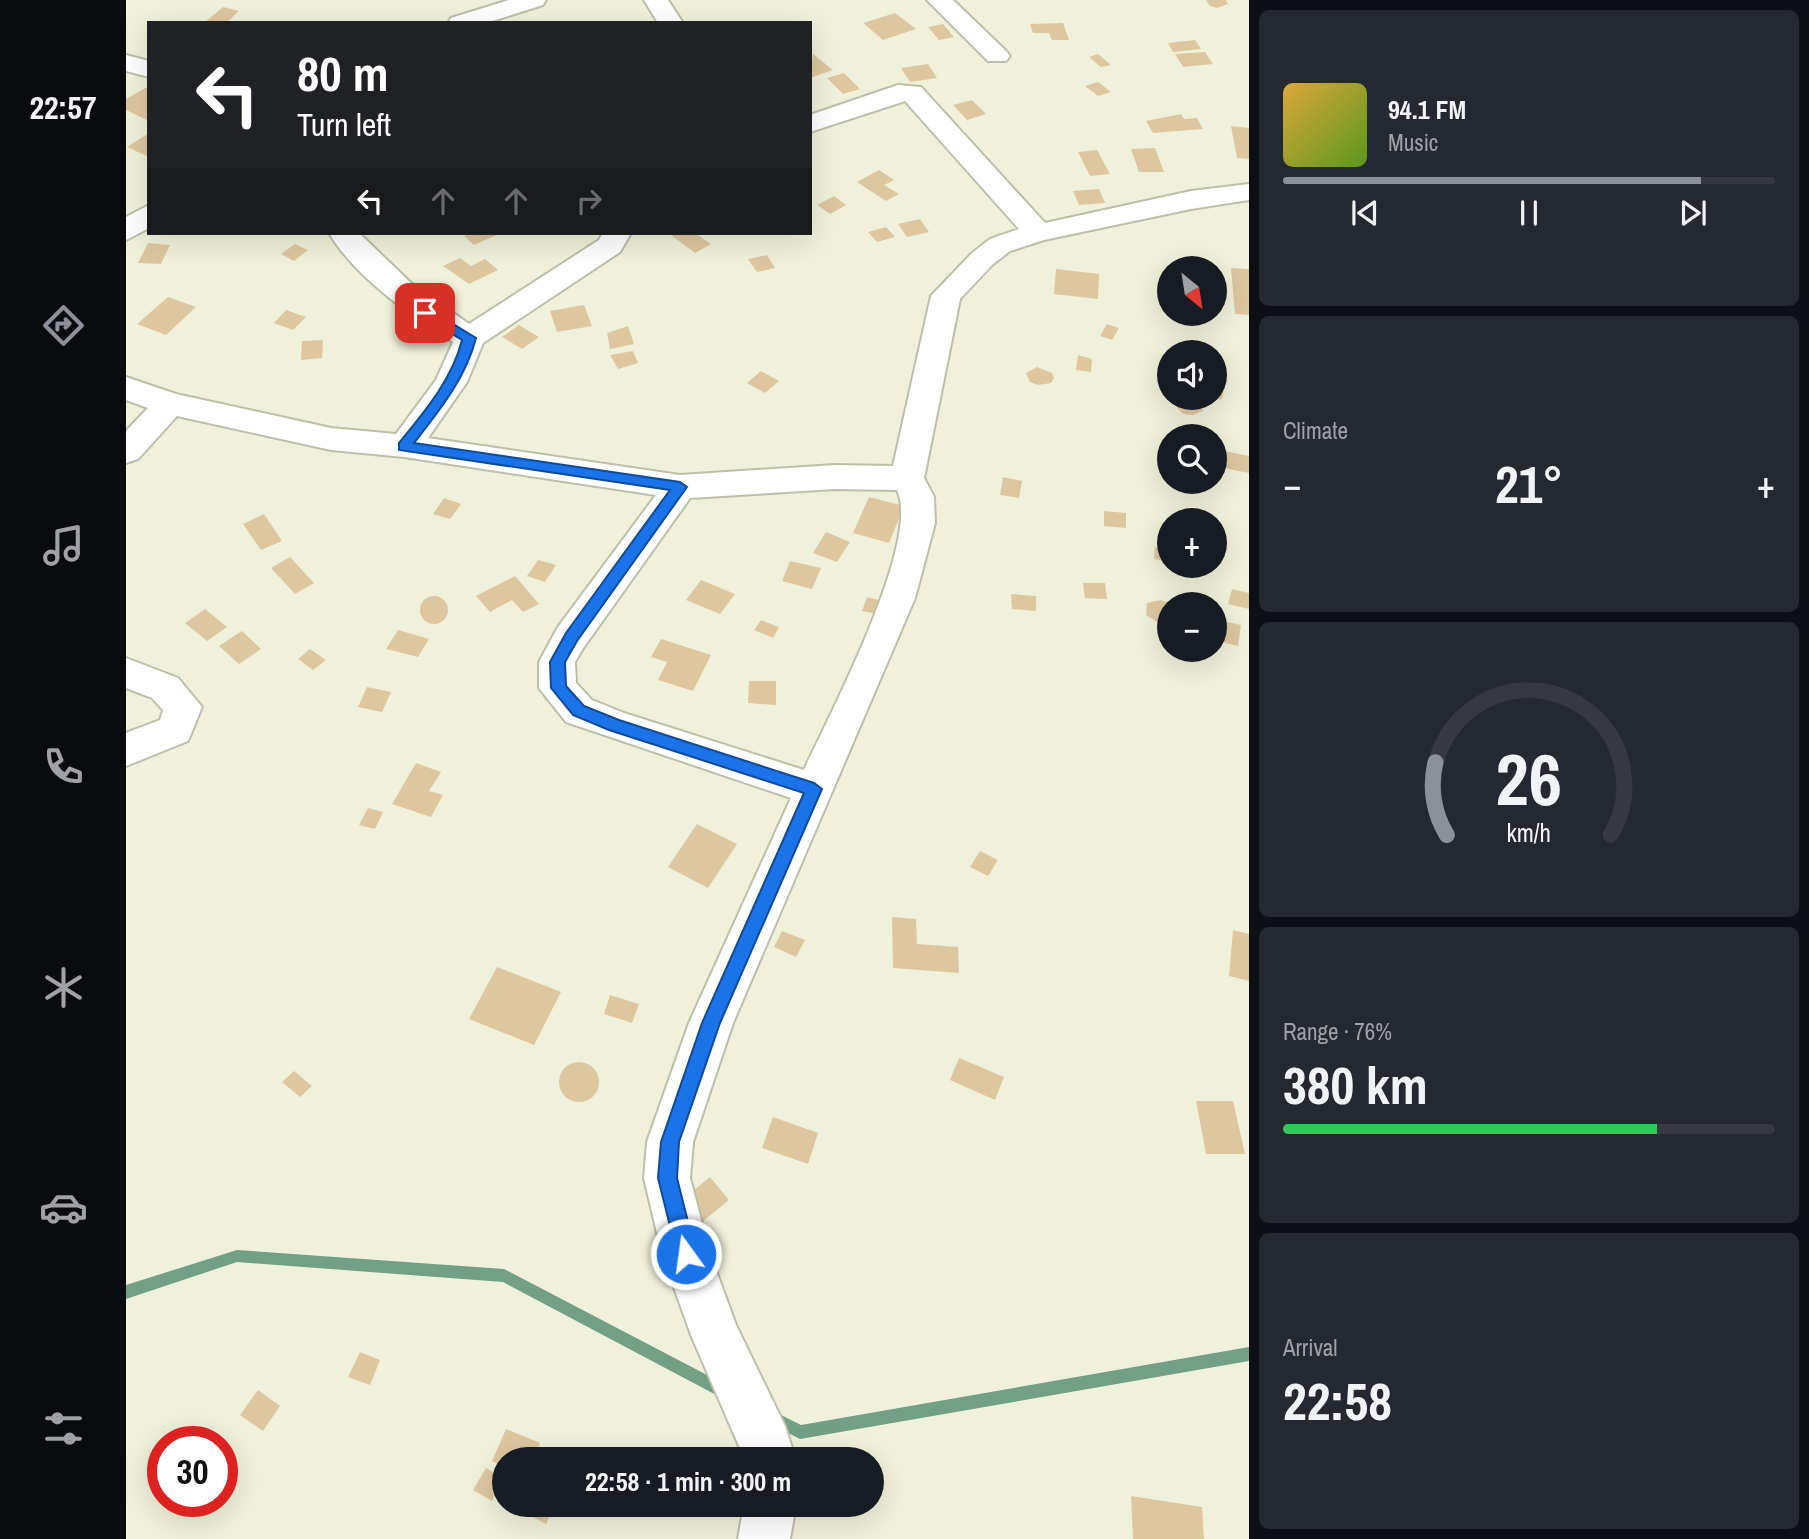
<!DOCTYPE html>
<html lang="en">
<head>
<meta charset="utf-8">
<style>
	:root { --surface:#171b24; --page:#242831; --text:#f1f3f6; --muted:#9ea1a6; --line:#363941; --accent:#8c9099 }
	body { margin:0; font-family:"Archivo Narrow",sans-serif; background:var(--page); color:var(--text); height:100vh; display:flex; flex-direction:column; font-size:26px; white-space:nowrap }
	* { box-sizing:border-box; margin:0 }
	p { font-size:23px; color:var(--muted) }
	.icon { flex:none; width:38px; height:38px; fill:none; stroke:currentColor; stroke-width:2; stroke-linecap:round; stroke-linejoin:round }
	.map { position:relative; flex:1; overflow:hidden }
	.drawer { display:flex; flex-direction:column; gap:10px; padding:10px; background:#0d0f14; width:560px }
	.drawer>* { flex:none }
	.top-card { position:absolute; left:21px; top:21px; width:665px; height:214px; border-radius:0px; box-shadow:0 7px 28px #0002; background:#202124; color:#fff; overflow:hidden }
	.needle { width:46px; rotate:150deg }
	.controls { position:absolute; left:1031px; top:256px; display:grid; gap:14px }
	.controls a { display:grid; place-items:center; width:70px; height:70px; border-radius:50%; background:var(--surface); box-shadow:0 7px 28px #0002; font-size:35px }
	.speed { position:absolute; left:21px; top:1426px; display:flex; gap:14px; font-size:35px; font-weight:700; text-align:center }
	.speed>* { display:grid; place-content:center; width:91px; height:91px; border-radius:50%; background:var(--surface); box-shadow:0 7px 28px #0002; line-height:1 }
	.speed .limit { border:10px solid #d22; background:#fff; color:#111 }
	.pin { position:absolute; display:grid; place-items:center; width:60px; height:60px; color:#fff; margin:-30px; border-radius:14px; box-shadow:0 4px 10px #0006 }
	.me { position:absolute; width:77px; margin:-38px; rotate:346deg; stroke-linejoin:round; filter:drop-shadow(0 0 5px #0008) }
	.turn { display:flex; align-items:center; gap:24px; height:147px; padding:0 35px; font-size:32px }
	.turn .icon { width:91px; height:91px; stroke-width:2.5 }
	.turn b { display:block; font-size:49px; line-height:60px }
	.lanes { display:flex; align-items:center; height:66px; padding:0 35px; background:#0003; justify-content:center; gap:35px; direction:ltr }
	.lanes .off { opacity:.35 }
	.big { font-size:52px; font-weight:800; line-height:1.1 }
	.drawer .tile { flex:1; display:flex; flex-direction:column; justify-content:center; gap:10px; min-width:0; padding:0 24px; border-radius:10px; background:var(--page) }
	.drawer .dial { align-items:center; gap:0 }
	.dial svg { height:182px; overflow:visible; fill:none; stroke:var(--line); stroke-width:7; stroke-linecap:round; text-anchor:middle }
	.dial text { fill:var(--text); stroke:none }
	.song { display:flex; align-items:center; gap:21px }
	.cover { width:84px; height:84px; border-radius:10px; background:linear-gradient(135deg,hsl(40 70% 55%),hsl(90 70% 35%)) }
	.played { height:7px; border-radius:4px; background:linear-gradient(90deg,var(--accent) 85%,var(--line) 85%) }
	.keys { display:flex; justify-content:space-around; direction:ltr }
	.heat { display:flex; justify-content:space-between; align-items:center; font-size:38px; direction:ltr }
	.charge { height:10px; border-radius:5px; background:linear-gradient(90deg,#34c759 76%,var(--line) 0) }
	.trip { position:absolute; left:366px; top:1447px; width:392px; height:70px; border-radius:35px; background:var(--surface); box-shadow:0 7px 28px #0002; font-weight:800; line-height:70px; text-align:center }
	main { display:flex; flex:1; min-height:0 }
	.dock { display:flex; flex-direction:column; width:126px; justify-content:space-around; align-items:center; background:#090b0e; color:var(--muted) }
	.dock .icon { width:49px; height:49px }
	.dock .selected { color:var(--accent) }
	.dock b { font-size:32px; color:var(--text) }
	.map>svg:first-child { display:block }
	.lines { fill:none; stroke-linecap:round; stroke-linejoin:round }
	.stream { fill:#739f86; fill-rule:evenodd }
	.building { fill:#dec79f }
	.minor-casing { stroke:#bebfa9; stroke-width:4 }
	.minor { fill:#fff; fill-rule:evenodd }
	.route { fill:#1a73e8; stroke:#114b97; stroke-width:2 }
</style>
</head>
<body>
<main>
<nav class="dock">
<b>22:57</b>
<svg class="icon selected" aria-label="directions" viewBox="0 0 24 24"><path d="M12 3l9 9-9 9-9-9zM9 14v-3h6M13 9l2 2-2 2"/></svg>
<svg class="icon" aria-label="music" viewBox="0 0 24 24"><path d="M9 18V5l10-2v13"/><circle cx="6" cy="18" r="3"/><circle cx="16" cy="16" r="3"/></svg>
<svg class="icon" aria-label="phone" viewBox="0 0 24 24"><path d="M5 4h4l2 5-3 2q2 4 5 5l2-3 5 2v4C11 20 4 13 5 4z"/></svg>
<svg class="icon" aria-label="climate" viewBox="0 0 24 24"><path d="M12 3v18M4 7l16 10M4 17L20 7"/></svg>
<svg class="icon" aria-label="car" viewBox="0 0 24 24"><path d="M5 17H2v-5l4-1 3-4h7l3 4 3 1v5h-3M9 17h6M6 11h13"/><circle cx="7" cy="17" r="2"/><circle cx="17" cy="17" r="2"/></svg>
<svg class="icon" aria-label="filters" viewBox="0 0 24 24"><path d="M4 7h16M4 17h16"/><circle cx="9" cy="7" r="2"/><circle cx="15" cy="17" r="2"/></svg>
</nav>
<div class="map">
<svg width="1123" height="1539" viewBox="0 0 1123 1539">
	<rect width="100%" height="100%" fill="#f0f1da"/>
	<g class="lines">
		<!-- stream -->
		<path class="stream" d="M111 1250 378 1269 604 1387 606 1392 604 1397 599 1399 594 1397 377 1282 111 1262 0 1299V1285Z
			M1123 1347V1361L674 1439 642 1423 640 1418 642 1413 647 1411 675 1425Z"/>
	</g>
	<!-- building -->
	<path class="building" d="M1080 0H1100L1102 4 1091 8 1084 6Z
		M97 7 113 11 100 23H78Z
		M769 13 790 29 757 40 737 23Z
		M937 23 943 40H926L923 33H907L904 24Z
		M817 24 828 37 813 40 802 27Z
		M1069 40 1075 49 1047 52 1042 43Z
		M1079 52 1087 64 1057 67 1049 54Z
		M687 54 707 70 684 78Z
		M972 54 985 65 975 67 963 57Z
		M802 64 811 78 784 82 775 68Z
		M718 73 734 89 717 94 701 78Z
		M972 82 985 92 972 96 959 86Z
		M23 86V121L0 110V99Z
		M846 100 860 114 841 120 827 105Z
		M1055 114 1058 119 1071 118 1077 129 1027 133 1020 121Z
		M1105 126 1123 128V159L1111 158Z
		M23 133V157L1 147Z
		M1029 148 1038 172H1013L1005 149Z
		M971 150 984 174 964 176 952 152Z
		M753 170 768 180 758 185 773 194 760 201 731 182Z
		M973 189 979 203 953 205 947 191Z
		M708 196 720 205 704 214 691 205Z
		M794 219 803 232 781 237 772 224Z
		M760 227 769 237 751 242 742 232Z
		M344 233H375L348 245 338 236Z
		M542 233H569L585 244 569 253Z
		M22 243 44 245 35 264 12 263Z
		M169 244 182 250 168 261 155 254Z
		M641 255 649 268 631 272 622 259Z
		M334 258 345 266 359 259 372 270 343 284 317 266Z
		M1105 268 1123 269V315L1109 314Z
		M930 269 973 274 972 299 928 294Z
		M42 297 70 307 40 335 11 324Z
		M458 305 466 326 431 332 424 311Z
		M160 310 180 317 167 330 148 323Z
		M981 324 993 328 986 340 974 336Z
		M393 325 413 337 396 349 376 337Z
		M502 326 508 344 484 349 481 333Z
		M197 340 196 358 175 360 176 341Z
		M507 351 512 363 492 369 484 355Z
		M952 355 966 359 965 372 950 370Z
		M911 367 926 373 928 378 925 383 912 385 904 382 900 373Z
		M635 371 653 381 639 393 621 383Z
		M1088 384 1098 391 1096 399 1083 401 1074 397H1088Z
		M1055 397 1072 400 1077 411 1067 415 1057 414 1049 405Z
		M1088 449 1123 456V473L1088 466Z
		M877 477 896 481 893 498 874 495Z
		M743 497 778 506 763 543 727 533Z
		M318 498 335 504 324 519 307 514Z
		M978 511 1000 513V528L978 526Z
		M138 514 156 541 135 550 117 524Z
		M700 532 724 542 711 562 687 553Z
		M1029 547 1043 550 1042 562 1028 559Z
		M164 557 188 583 169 594 145 568Z
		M412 560 430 565 419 582 401 576Z
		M664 561 695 568 686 589 656 581Z
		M389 576 413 604 397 612 386 600 364 612 350 596Z
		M575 580 609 594 594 614 560 600Z
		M957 583H979L981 599 959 598Z
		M1106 589 1123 593V609L1102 604Z
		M885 594 910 596V611L886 609Z
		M294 610a14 14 0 1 1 28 0a14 14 0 1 1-28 0Z
		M741 597 756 601 751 614 736 611Z
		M1035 600 1043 603V622L1033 623 1020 615 1021 603Z
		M79 609 101 627 81 641 59 623Z
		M1088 619 1115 625 1112 646 1088 640Z
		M635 620 653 627 647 638 628 630Z
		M272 630 303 639 292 657 260 649Z
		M116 631 135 649 113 664 93 646Z
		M535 639 585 655 567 691 532 680 541 662 525 657Z
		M184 649 200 660 187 670 172 659Z
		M623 681H650V705L622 703Z
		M241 687 265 692 256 712 232 707Z
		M290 763 315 772 303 791 317 795 305 817 266 804Z
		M242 808 257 812 249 829 233 825Z
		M571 824 611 844 582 888 542 867Z
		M854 851 872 860 862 876 844 867Z
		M766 917 790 919 791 944 832 947 833 973 767 968Z
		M1107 930 1123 934V981L1103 976Z
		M656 931 679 940 670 957 648 947Z
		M371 967 435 992 408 1045 343 1019Z
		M484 995 513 1004 506 1023 478 1014Z
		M833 1058 878 1077 869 1100 824 1080Z
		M433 1082a20 20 0 1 1 40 0a20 20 0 1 1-40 0Z
		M168 1071 186 1086 174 1097 156 1082Z
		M1070 1101H1107L1119 1154H1080Z
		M647 1117 692 1133 682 1164 636 1148Z
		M584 1177 603 1200 577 1221 558 1198Z
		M234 1352 254 1360 244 1385 222 1377Z
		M132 1390 154 1406 137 1431 114 1415Z
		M380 1429 414 1443 407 1460H378V1467L366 1461Z
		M360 1468 377 1479 366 1501 347 1490Z
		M1005 1496 1076 1507 1078 1539H1007Z
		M400 1505H429L420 1524 397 1512Z"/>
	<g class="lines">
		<!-- minor casing -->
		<g class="minor-casing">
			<path id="minor" d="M383 0H420L417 5 360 23H322L325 18Z
				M518 0H542L557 23H532Z
				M801 0H827L880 51 884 56 880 61H862Z
				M0 55 23 61V77L0 71Z
				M772 85 795 87 919 223 1065 191 1123 184V200L1065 209 918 240 884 251 866 265 834 299 798 478 808 497 809 523 789 598 607 1023 567 1142 564 1178 584 1254 610 1325 659 1426 670 1460H619L565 1335 536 1254 518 1178 521 1142 563 1023 665 798 440 722 413 688V662L432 627 530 495 278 457 205 450 51 416 12 459 0 463V431L22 408 0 400V377L50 394 205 428 270 434 310 380 327 342C283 314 230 278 203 233H233L286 284 343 324 473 240 477 233H505L494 252 357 343 341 382 302 438 554 475 709 465 767 466 805 296 846 253 864 239 893 229 779 101 684 132V115ZM709 489 771 490C796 540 702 718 678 770L498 713 466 700 450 683 449 662 458 647 564 498Z
				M23 205V228L0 240V217Z
				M0 658 52 678 76 707 62 741 0 766V733L34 720 37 710 26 698 0 688Z
				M618 1505H670L664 1539H612Z"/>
		</g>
		<!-- minor -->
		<use href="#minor" class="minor"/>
	</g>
	<!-- route -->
	<path class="route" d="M295 310H304L350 338C340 378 313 411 288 443L554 482 561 487 451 641 439 662 440 686 458 706 493 720 688 783 696 789 594 1023 553 1142 551 1178 570 1254 567 1261 560 1264 553 1261 551 1254 532 1178 535 1142 576 1023 678 793 483 730 447 715 425 688 424 662 440 633 544 490 273 450V443C298 412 326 380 336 340L295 315Z"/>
</svg>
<div class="controls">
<a><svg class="needle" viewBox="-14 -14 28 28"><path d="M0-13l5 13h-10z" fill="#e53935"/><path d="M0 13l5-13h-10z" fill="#9ea1a6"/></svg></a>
<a><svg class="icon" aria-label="sound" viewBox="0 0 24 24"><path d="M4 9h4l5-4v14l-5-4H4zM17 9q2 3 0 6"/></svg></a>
<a><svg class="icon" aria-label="search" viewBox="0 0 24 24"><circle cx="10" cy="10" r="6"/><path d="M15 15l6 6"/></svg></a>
<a>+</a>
<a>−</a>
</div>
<div class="speed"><div class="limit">30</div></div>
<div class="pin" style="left:299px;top:313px;background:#d93025"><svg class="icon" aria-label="arrive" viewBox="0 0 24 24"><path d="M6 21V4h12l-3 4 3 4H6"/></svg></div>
<svg class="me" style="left:560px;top:1254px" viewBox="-20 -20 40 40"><circle r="17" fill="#1a73e8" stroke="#fff" stroke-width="3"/><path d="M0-11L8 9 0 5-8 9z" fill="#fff"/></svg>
<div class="trip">22:58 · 1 min · 300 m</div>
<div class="top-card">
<div class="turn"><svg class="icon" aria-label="left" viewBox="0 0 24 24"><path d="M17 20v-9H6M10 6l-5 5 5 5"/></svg><div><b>80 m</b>Turn left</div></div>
<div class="lanes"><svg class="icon" aria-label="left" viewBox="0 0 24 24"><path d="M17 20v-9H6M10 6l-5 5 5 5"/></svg><svg class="icon off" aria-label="ahead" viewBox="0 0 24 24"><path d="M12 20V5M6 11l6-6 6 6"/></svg><svg class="icon off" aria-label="ahead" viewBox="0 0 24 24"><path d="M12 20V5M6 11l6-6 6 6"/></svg><svg class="icon off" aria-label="right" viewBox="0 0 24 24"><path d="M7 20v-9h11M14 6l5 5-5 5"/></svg></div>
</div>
</div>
<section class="drawer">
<div class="tile">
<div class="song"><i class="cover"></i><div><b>94.1 FM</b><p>Music</p></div></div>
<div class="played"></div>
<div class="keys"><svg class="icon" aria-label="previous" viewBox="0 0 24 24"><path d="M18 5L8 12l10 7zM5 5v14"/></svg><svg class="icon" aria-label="pause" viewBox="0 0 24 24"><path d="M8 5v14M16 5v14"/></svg><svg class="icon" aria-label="next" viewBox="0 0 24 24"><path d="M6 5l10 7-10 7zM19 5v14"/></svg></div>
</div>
<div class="tile"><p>Climate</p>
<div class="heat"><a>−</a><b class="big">21°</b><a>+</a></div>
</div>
<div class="tile dial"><svg viewBox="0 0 100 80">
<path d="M14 69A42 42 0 1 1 86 69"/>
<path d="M14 69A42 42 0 0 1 9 37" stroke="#8c9099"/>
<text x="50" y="56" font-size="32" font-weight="700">26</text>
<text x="50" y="72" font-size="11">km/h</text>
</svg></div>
<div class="tile"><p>Range · 76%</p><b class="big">380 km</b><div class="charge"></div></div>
<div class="tile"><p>Arrival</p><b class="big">22:58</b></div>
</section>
</main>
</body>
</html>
